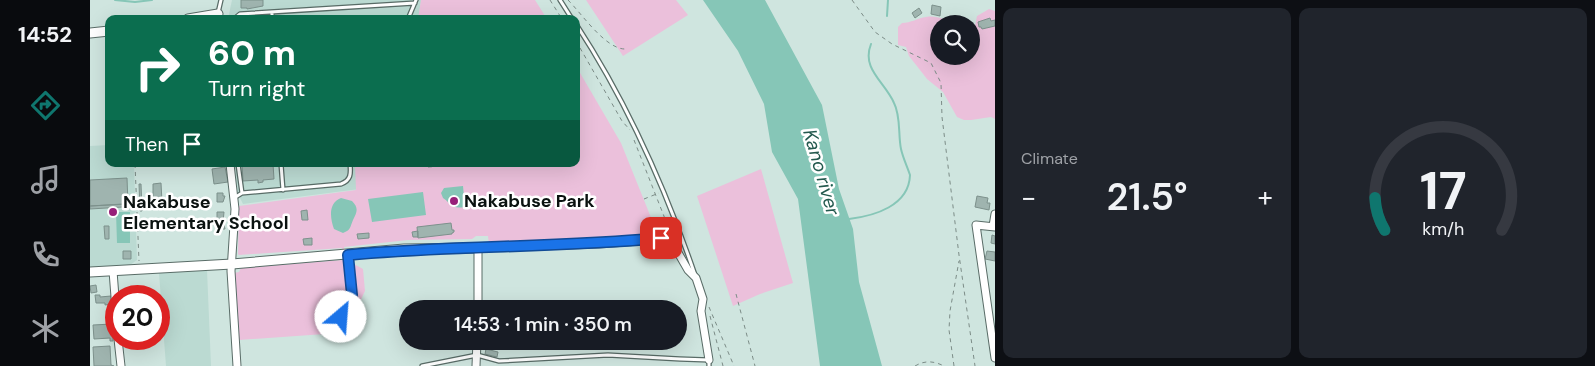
<!DOCTYPE html>
<html lang="en">
<head>
<meta charset="utf-8">
<style>
	:root { --surface:#171b24; --page:#20242c; --text:#f1f3f6; --muted:#9ea1a6; --line:#363941; --accent:#0f766e }
	body { margin:0; font-family:"DM Sans",sans-serif; background:var(--page); color:var(--text); height:100vh; display:flex; flex-direction:column; font-size:19px; white-space:nowrap }
	* { box-sizing:border-box; margin:0 }
	p { font-size:16px; color:var(--muted) }
	.icon { flex:none; width:28px; height:28px; fill:none; stroke:currentColor; stroke-width:2; stroke-linecap:round; stroke-linejoin:round }
	.map { position:relative; flex:1; overflow:hidden }
	.side { display:flex; flex-direction:column; gap:8px; padding:8px; background:#0d0f14; width:600px }
	.side>* { flex:none }
	.banner { position:absolute; left:15px; top:15px; width:475px; height:152px; border-radius:10px; box-shadow:0 5px 20px #0002; background:#0b6e4f; color:#fff; overflow:hidden }
	.tools { position:absolute; left:840px; top:15px; display:grid; gap:10px }
	.tools a { display:grid; place-items:center; width:50px; height:50px; border-radius:50%; background:var(--surface); box-shadow:0 5px 20px #0002; font-size:25px }
	.speed { position:absolute; left:15px; top:285px; display:flex; gap:10px; font-size:25px; font-weight:700; text-align:center }
	.speed>* { display:grid; place-content:center; width:65px; height:65px; border-radius:50%; background:var(--surface); box-shadow:0 5px 20px #0002; line-height:1 }
	.speed .limit { border:8px solid #d22; background:#fff; color:#111 }
	.pin { position:absolute; display:grid; place-items:center; width:42px; height:42px; color:#fff; margin:-21px; border-radius:10px; box-shadow:0 2px 8px #0006 }
	.me { position:absolute; width:55px; margin:-28px; rotate:27deg; stroke-linejoin:round; filter:drop-shadow(0 0 4px #0008) }
	.turn { display:flex; align-items:center; gap:18px; height:105px; padding:0 20px; font-size:22px }
	.turn .icon { width:65px; height:65px; stroke-width:2.5 }
	.turn b { display:block; font-size:35px; line-height:42px }
	.then { display:flex; align-items:center; height:48px; padding:0 20px; background:#0003; gap:10px; font-size:19px }
	.big { font-size:38px; font-weight:600; line-height:1.1 }
	.side .card { flex:1; display:flex; flex-direction:column; justify-content:center; gap:8px; min-width:0; padding:0 18px; border-radius:10px; background:var(--page) }
	.side .dial { align-items:center; gap:0 }
	.dial svg { height:130px; overflow:visible; fill:none; stroke:var(--line); stroke-width:7; stroke-linecap:round; text-anchor:middle }
	.dial text { fill:var(--text); stroke:none }
	.heat { display:flex; justify-content:space-between; align-items:center; font-size:28px; direction:ltr }
	.side .tiles { flex:1; display:grid; gap:8px; grid-template-columns:repeat(2,1fr) }
	.trip { position:absolute; left:309px; top:300px; width:288px; height:50px; border-radius:25px; background:var(--surface); box-shadow:0 5px 20px #0002; font-weight:600; line-height:50px; text-align:center }
	main { display:flex; flex:1; min-height:0 }
	.tabs { display:flex; flex-direction:column; width:90px; justify-content:space-around; align-items:center; background:#090b0e; color:var(--muted) }
	.tabs .icon { width:35px; height:35px }
	.tabs .active { color:var(--accent) }
	.tabs b { font-size:22px; color:var(--text) }
	.map>svg:first-child { display:block }
	.built { fill:#bbdad2 }
	.green { fill:#ebc0db }
	.water { fill:#86c6b7 }
	.lines { fill:none; stroke-linecap:round; stroke-linejoin:round }
	.stream { stroke:#86c6b7; stroke-width:2 }
	.building { fill:#9fb4af; stroke:#7d918c }
	.service-casing { stroke:#596c67; stroke-width:5.5 }
	.minor-casing { stroke:#596c67; stroke-width:9 }
	.tertiary-casing { stroke:#596c67; stroke-width:11 }
	.path { stroke:#7c8c87; stroke-width:1; stroke-dasharray:4 4; stroke-linecap:butt }
	.service { stroke:#fff; stroke-width:3 }
	.minor { stroke:#fff; stroke-width:7 }
	.tertiary { stroke:#fff; stroke-width:9 }
	.route-casing { stroke:#114b97; stroke-width:12 }
	.route { stroke:#1a73e8; stroke-width:9 }
	.poi-dot { fill:#971f79; stroke:#fff; stroke-width:2 }
	.labels { text-anchor:middle; stroke-width:5; stroke-linejoin:round; paint-order:stroke }
	.poi-label { font-size:18px; font-weight:bold; fill:#0a1210; stroke:#fff; text-anchor:start }
	.water-label { font-size:19px; font-style:italic; fill:#23594e; stroke:#fff }
</style>
</head>
<body>
<main>
<nav class="tabs">
<b>14:52</b>
<svg class="icon active" aria-label="directions" viewBox="0 0 24 24"><path d="M12 3l9 9-9 9-9-9zM9 14v-3h6M13 9l2 2-2 2"/></svg>
<svg class="icon" aria-label="music" viewBox="0 0 24 24"><path d="M9 18V5l10-2v13"/><circle cx="6" cy="18" r="3"/><circle cx="16" cy="16" r="3"/></svg>
<svg class="icon" aria-label="phone" viewBox="0 0 24 24"><path d="M5 4h4l2 5-3 2q2 4 5 5l2-3 5 2v4C11 20 4 13 5 4z"/></svg>
<svg class="icon" aria-label="climate" viewBox="0 0 24 24"><path d="M12 3v18M4 7l16 10M4 17L20 7"/></svg>
</nav>
<div class="map">
<svg width="905" height="366" viewBox="0 0 905 366">
	<rect width="100%" height="100%" fill="#cfe5df"/>
	<!-- built -->
	<path class="built" d="M142 0H331V2L328 19H138Z
		M19 145V164H44L47 260 40 265 0 267V146Z
		M143 164H338L340 180 153 204 144 186Z
		M117 270 121 366H76L69 273Z"/>
	<!-- green -->
	<path class="green" d="M331 0H445L457 19H328Z
		M496 0H586L598 15 533 56Z
		M899 9 905 11V119L901 117 881 120H874L867 117 853 92 837 79 819 56 816 47 808 45V27L812 23C821 23 828 18 836 17 846 15 857 20 865 24H849V56H881V30L885 26 887 16Z
		M486 66 531 143 564 225 558 228 561 235 554 237 399 244 398 236H386L382 239 318 240 254 247 256 264H264L273 269 275 291 263 316V332L149 340 144 273 149 272 151 268 253 260 252 248 149 255 148 254 149 206 266 190 265 164H486Z
		M671 169 703 283 670 294 643 306 607 196Z"/>
	<!-- water -->
	<path class="water" d="M613 0H675L732 105 749 189 763 229 769 282 792 366H730L708 199 682 152 674 104 648 51Z
		M373 186 375 207C361 209 363 205 353 198L351 193 354 188Z
		M333 192 336 215 282 222 278 199Z
		M251 198 262 201C269 208 267 212 263 220 260 227 261 230 253 233L244 229C240 218 238 203 251 198Z
		M26 212H40V243H27Z"/>
	<g class="lines">
		<!-- stream -->
		<path class="stream" d="M25 0 45 2 62 0
			M797 16 798 0
			M759 219C784 216 819 206 820 175 817 166 813 158 811 149 808 135 811 116 804 103 795 82 771 69 781 44"/>
	</g>
	<!-- building -->
	<path class="building" d="M151 0H173V6L157 9V8H151Z
		M842 5 851 7 850 16 841 14Z
		M829 8 832 13 825 18 822 13Z
		M900 18 901 21 905 20V26L892 29 891 27H889L888 22Z
		M152 164H183L184 179 173 180V182L168 183V180L153 181Z
		M135 167 138 182 124 184 122 169Z
		M37 178 38 204 0 206V180Z
		M71 183 72 202 63 203V184Z
		M49 184H51L52 211H50Z
		M127 193H133V196H135L133 202H127Z
		M887 196 898 198 897 203H900L899 210 885 207Z
		M33 204V207L0 209V206Z
		M217 210 218 220H212L211 211Z
		M127 212H134L133 222H130V225L134 224 135 229H127Z
		M361 223 362 230H364V232L362 233V234L328 238 327 227Z
		M14 226H19V239H15Z
		M328 231V237H323L322 232Z
		M279 233V238L268 239 267 234Z
		M902 235 905 236V244L901 243Z
		M222 238V245H214L213 239Z
		M33 251H41V259H33Z
		M897 251 905 252V261L895 259Z
		M6 285 7 292 1 293 0 286Z
		M5 295H10V297L21 296 22 304 15 305V303H6Z
		M22 324 23 341H20V338L4 339 3 325Z
		M20 346 21 365 24 366H4L3 347Z
		M396 349 408 352 407 357 395 354Z"/>
	<g class="lines">
		<!-- service casing -->
		<g class="service-casing">
			<path id="service" d="M470 0 482 19
				M182 12V19
				M128 13 131 0
				M144 19 150 14 325 3
				M318 19 326 0
				M486 24C537 102 575 187 605 275
				M148 164 152 193
				M191 164 193 190
				M144 198 152 193 251 184C261 180 261 174 260 164
				M251 326 252 312 262 295 258 255
				M332 366 387 355 409 361 518 355 590 359 619 360V366"/>
		</g>
		<!-- minor casing -->
		<g class="minor-casing">
			<path id="minor" d="M140 164 145 209 141 271 147 366
				M903 226 905 214
				M905 227 886 225 905 358
				M23 271 26 310
				M388 309V248L509 244 576 239 583 244 598 270 606 278 613 299 611 311 619 360
				M28 339 31 366
				M386 366 387 341"/>
		</g>
		<!-- tertiary casing -->
		<g class="tertiary-casing">
			<path id="tertiary" d="M98 19 128 14
				M0 33 19 31
				M0 272 142 264 314 249 388 248"/>
		</g>
		<!-- path -->
		<path class="path" d="M460 0 472 19
			M478 0C492 14 516 50 536 49
			M762 0 785 32 802 44 841 63 851 83 852 117 869 255 885 366
			M486 41 532 121 540 130
			M544 140 581 234
			M45 164 49 261
			M338 167 353 166
			M554 199 569 193
			M646 294 665 366
			M619 307 644 366
			M620 316 633 366
			M825 366C835 360 844 361 854 366
			M864 366 859 330 860 311 869 261"/>
		<!-- service -->
		<use href="#service" class="service"/>
		<!-- minor -->
		<use href="#minor" class="minor"/>
		<!-- tertiary -->
		<use href="#tertiary" class="tertiary"/>
	</g>
	<g class="lines">
		<!-- route casing -->
		<g class="route-casing">
			<path id="route" d="M251 317 262 295 258 255C362 245 467 248 571 238"/>
		</g>
		<!-- route -->
		<use href="#route" class="route"/>
	</g>
	<!-- markers -->
	<g class="poi-dot">
		<circle cx="364" cy="201" r="5"/>
		<circle cx="23" cy="212" r="5"/>
	</g>
	<g class="labels">
		<!-- poi labels -->
		<g class="poi-label">
			<text x="374" y="207">Nakabuse Park</text>
			<text x="33" y="208">Nakabuse<tspan x="33" dy="21">Elementary School</tspan></text>
		</g>
		<!-- water labels -->
		<g class="water-label">
			<text transform="translate(732 172) rotate(74)" y="7">Kano river</text>
		</g>
	</g>
</svg>
<div class="tools">
<a><svg class="icon" aria-label="search" viewBox="0 0 24 24"><circle cx="10" cy="10" r="6"/><path d="M15 15l6 6"/></svg></a>
</div>
<div class="speed"><div class="limit">20</div></div>
<div class="pin" style="left:571px;top:238px;background:#d93025"><svg class="icon" aria-label="arrive" viewBox="0 0 24 24"><path d="M6 21V4h12l-3 4 3 4H6"/></svg></div>
<svg class="me" style="left:251px;top:317px" viewBox="-20 -20 40 40"><circle r="19" fill="#fff"/><path d="M0-13L10 11 0 6-10 11z" fill="#1a73e8"/></svg>
<div class="trip">14:53 · 1 min · 350 m</div>
<div class="banner">
<div class="turn"><svg class="icon" aria-label="right" viewBox="0 0 24 24"><path d="M7 20v-9h11M14 6l5 5-5 5"/></svg><div><b>60 m</b>Turn right</div></div>
<div class="then">Then<svg class="icon" aria-label="arrive" viewBox="0 0 24 24"><path d="M6 21V4h12l-3 4 3 4H6"/></svg></div>
</div>
</div>
<section class="side">
<div class="tiles">
<div class="card"><p>Climate</p>
<div class="heat"><a>−</a><b class="big">21.5°</b><a>+</a></div>
</div>
<div class="card dial"><svg viewBox="0 0 100 80">
<path d="M14 69A42 42 0 1 1 86 69"/>
<path d="M14 69A42 42 0 0 1 8 49" stroke="#0f766e"/>
<text x="50" y="56" font-size="32" font-weight="700">17</text>
<text x="50" y="72" font-size="11">km/h</text>
</svg></div>
</div>
</section>
</main>
</body>
</html>
